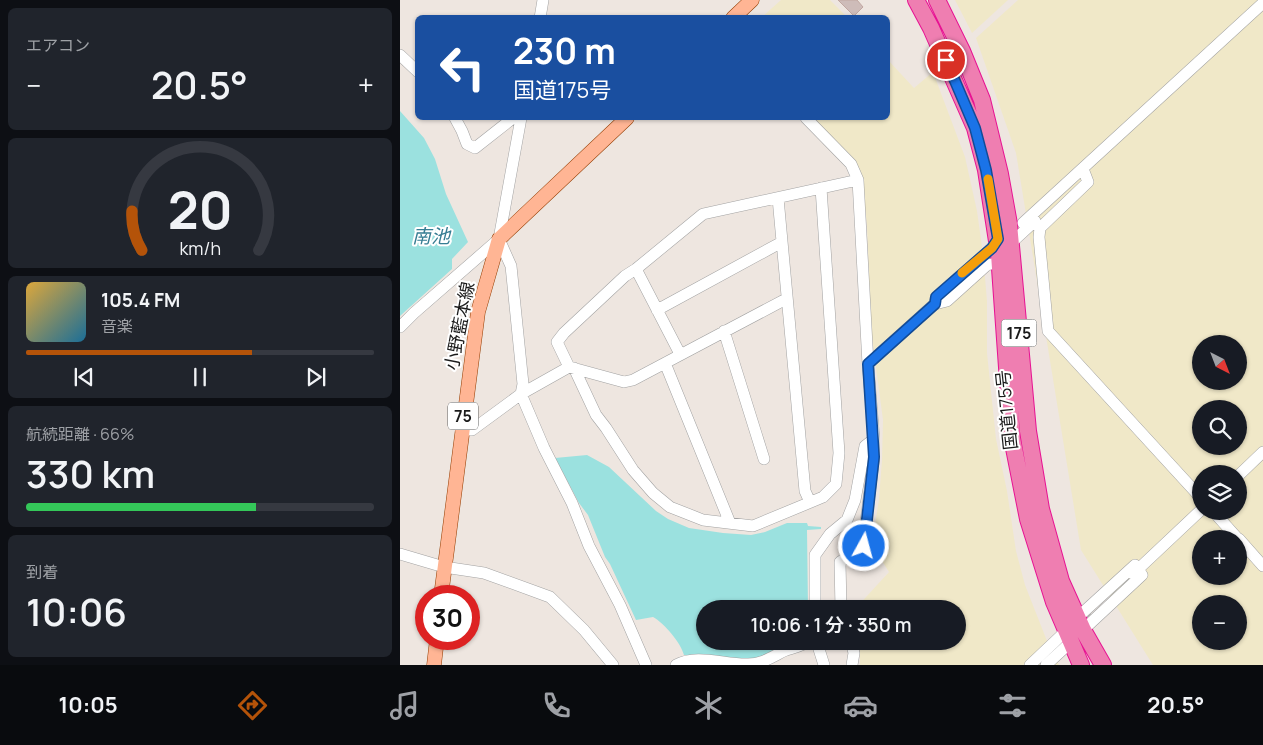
<!DOCTYPE html>
<html lang="ja">
<head>
<meta charset="utf-8">
<style>
	:root { --surface:#171b24; --page:#20242c; --text:#f1f3f6; --muted:#9ea1a6; --line:#363941; --accent:#b45309 }
	body { margin:0; font-family:Manrope,"Noto Sans JP",sans-serif; background:var(--page); color:var(--text); height:100vh; display:flex; flex-direction:column; font-size:19px; white-space:nowrap }
	* { box-sizing:border-box; margin:0 }
	p { font-size:16px; color:var(--muted) }
	.icon { flex:none; width:28px; height:28px; fill:none; stroke:currentColor; stroke-width:2; stroke-linecap:round; stroke-linejoin:round }
	.map { position:relative; flex:1; overflow:hidden }
	.sheet { display:flex; flex-direction:column; gap:8px; padding:8px; background:#0d0f14; width:400px }
	.sheet>* { flex:none }
	.banner { position:absolute; left:15px; top:15px; width:475px; height:105px; border-radius:8px; box-shadow:0 1px 4px #0004; background:#1a4fa0; color:#fff; overflow:hidden }
	.needle { width:32px; rotate:138deg }
	.tools { position:absolute; left:792px; top:335px; display:grid; gap:10px }
	.tools a { display:grid; place-items:center; width:55px; height:55px; border-radius:50%; background:var(--surface); box-shadow:0 1px 4px #0004; font-size:25px }
	.speed { position:absolute; left:15px; top:585px; display:flex; gap:10px; font-size:25px; font-weight:700; text-align:center }
	.speed>* { display:grid; place-content:center; width:65px; height:65px; border-radius:50%; background:var(--surface); box-shadow:0 1px 4px #0004; line-height:1 }
	.speed .limit { border:8px solid #d22; background:#fff; color:#111 }
	.pin { position:absolute; display:grid; place-items:center; width:42px; height:42px; color:#fff; margin:-21px; border:2px solid #fff; border-radius:50%; box-shadow:0 1px 5px #0007 }
	.me { position:absolute; width:55px; margin:-28px; rotate:7deg; stroke-linejoin:round; filter:drop-shadow(0 0 4px #0008) }
	.turn { display:flex; align-items:center; gap:18px; height:105px; padding:0 15px; font-size:22px }
	.turn .icon { width:65px; height:65px; stroke-width:2.5 }
	.turn b { display:block; font-size:35px; line-height:42px }
	.big { font-size:38px; font-weight:600; line-height:1.1 }
	.sheet .card { flex:1; display:flex; flex-direction:column; justify-content:center; gap:8px; min-width:0; padding:0 18px; border-radius:8px; background:var(--page) }
	.sheet .dial { align-items:center; gap:0 }
	.dial svg { height:130px; overflow:visible; fill:none; stroke:var(--line); stroke-width:7; stroke-linecap:round; text-anchor:middle }
	.dial text { fill:var(--text); stroke:none }
	.song { display:flex; align-items:center; gap:15px }
	.cover { width:60px; height:60px; border-radius:8px; background:linear-gradient(135deg,hsl(40 70% 55%),hsl(200 70% 35%)) }
	.played { height:5px; border-radius:2px; background:linear-gradient(90deg,var(--accent) 65%,var(--line) 65%) }
	.keys { display:flex; justify-content:space-around; direction:ltr }
	.heat { display:flex; justify-content:space-between; align-items:center; font-size:28px; direction:ltr }
	.charge { height:8px; border-radius:4px; background:linear-gradient(90deg,#34c759 66%,var(--line) 0) }
	.trip { position:absolute; left:296px; top:600px; width:270px; height:50px; border-radius:25px; background:var(--surface); box-shadow:0 1px 4px #0004; font-weight:600; line-height:50px; text-align:center }
	.dock { display:flex; height:80px; justify-content:space-around; align-items:center; background:#090b0e; color:var(--muted) }
	.dock .icon { width:35px; height:35px }
	.dock .current { color:var(--accent) }
	.dock b { font-size:22px; color:var(--text) }
	main { display:flex; flex:1; min-height:0 }
	.map>svg:first-child { display:block }
	.farmland { fill:#f0e8c8; fill-rule:evenodd }
	.water { fill:#9be1df }
	.building { fill:#cebcb9; stroke:#c1a7a1 }
	.lines { fill:none; stroke-linecap:round; stroke-linejoin:round }
	.minor-tunnel { stroke:#c4bdb9; stroke-width:11; stroke-dasharray:11 5.5; stroke-linecap:butt }
	.minor-casing { stroke:#a2a2a2; stroke-width:12 }
	.major-casing { stroke:#933c00; stroke-width:15 }
	.highway-casing { stroke:#e71293; stroke-width:18 }
	.minor { stroke:#fff; stroke-width:11 }
	.major { stroke:#ffb594; stroke-width:14 }
	.highway { stroke:#ef7eb1; stroke-width:16 }
	.route-casing { stroke:#114b97; stroke-width:12 }
	.route { stroke:#1a73e8; stroke-width:9 }
	.slow { stroke:#f59e0b; stroke-width:9 }
	.labels { text-anchor:middle; stroke-width:4; stroke-linejoin:round; paint-order:stroke }
	.shield { fill:#fff; stroke:#5f5f5f; stroke-width:1 }
	.shield-label { font-size:16px; font-weight:bold; fill:#1b1b1b }
	.street-label { font-size:18px; fill:#1b1b1b; stroke:#fff }
	.water-label { font-size:19px; font-style:italic; fill:#367d93; stroke:#fff }
</style>
</head>
<body>
<main>
<section class="sheet">
<div class="card"><p>エアコン</p>
<div class="heat"><a>−</a><b class="big">20.5°</b><a>+</a></div>
</div>
<div class="card dial"><svg viewBox="0 0 100 80">
<path d="M14 69A42 42 0 1 1 86 69"/>
<path d="M14 69A42 42 0 0 1 8 45" stroke="#b45309"/>
<text x="50" y="56" font-size="32" font-weight="700">20</text>
<text x="50" y="72" font-size="11">km/h</text>
</svg></div>
<div class="card">
<div class="song"><i class="cover"></i><div><b>105.4 FM</b><p>音楽</p></div></div>
<div class="played"></div>
<div class="keys"><svg class="icon" aria-label="previous" viewBox="0 0 24 24"><path d="M18 5L8 12l10 7zM5 5v14"/></svg><svg class="icon" aria-label="pause" viewBox="0 0 24 24"><path d="M8 5v14M16 5v14"/></svg><svg class="icon" aria-label="next" viewBox="0 0 24 24"><path d="M6 5l10 7-10 7zM19 5v14"/></svg></div>
</div>
<div class="card"><p>航続距離 · 66%</p><b class="big">330 km</b><div class="charge"></div></div>
<div class="card"><p>到着</p><b class="big">10:06</b></div>
</section>
<div class="map">
<svg width="863" height="665" viewBox="0 0 863 665">
	<rect width="100%" height="100%" fill="#eee6e0"/>
	<!-- farmland -->
	<path class="farmland" d="M381 0H430L447 17H362Z
		M555 0H608L572 33Z
		M618 0H863V665H753L681 550 616 153 576 38ZM801 344H839V381H801ZM801 409H839V446H801ZM801 474H839V511H801ZM801 539H839V576H801ZM801 604H839V641H801Z
		M488 60 514 88 533 72 565 157 577 211 583 254 587 301V353L596 439 607 491 616 551 625 585 647 641 659 665H460V641H558V609H455L489 572 472 545 479 499 482 460 483 420 471 330 467 225 462 185 413 118H488Z"/>
	<!-- water -->
	<path class="water" d="M0 111 24 138 35 159 46 194 68 242 52 259V269L0 316Z
		M187 455 209 467 256 511 268 519 289 528 323 533 351 535 365 532 387 523H407L408 526 421 527V529L407 530 408 609H305V641H394L363 656 345 660 299 655H284C281 643 264 623 253 617L236 620 210 564 205 557 188 515 179 503 155 458Z"/>
	<!-- building -->
	<path class="building" d="M438 0H457L463 7 454 16Z"/>
	<g class="lines">
		<!-- minor-tunnel -->
		<path class="minor-tunnel" d="M676 629 691 614"/>
		<!-- minor casing -->
		<g class="minor-casing">
			<path id="minor" d="M140 18 143 0
				M0 55 18 72
				M55 118 62 131 67 144 75 148 113 118
				M121 118 99 239 111 266 123 384 121 394 144 448 172 503 189 546 220 605 246 665
				M406 118 451 164 458 180 468 364 474 439V457L463 546 440 562 441 609
				M683 169 688 182 640 228 639 237 648 331 801 498
				M378 198 405 491 410 502
				M623 223 863 3
				M597 239 592 248 536 297 535 304 547 301 587 265 600 262
				M611 243 635 221
				M257 310 382 242
				M0 327 14 313 99 239
				M324 331 364 459
				M280 354 236 269 303 214 458 180
				M265 363 330 523
				M468 364 539 300
				M169 367 157 342 164 333 225 276 236 269
				M174 368 196 415 206 428 233 470 253 493 270 507 303 520 353 526 423 497 436 484 439 453 421 188
				M61 430H72L121 394 169 367 224 382 233 380 386 299
				M839 475 863 452
				M813 511 838 539
				M839 539 863 566
				M0 554 44 567 84 573 150 597 184 630 213 665
				M733 574 801 510
				M415 609V555L430 534 447 520 455 500 465 446 474 439
				M678 617 735 565 742 575 683 630
				M414 641 418 646 424 665
				M451 641 454 653 452 665
				M276 665C297 653 325 665 348 664 362 664 372 657 384 651 392 648 402 646 409 641
				M630 665 666 631
				M646 665 671 642"/>
		</g>
		<!-- major casing -->
		<g class="major-casing">
			<path id="major" d="M333 18 352 0
				M41 596 78 312 99 239 227 118
				M34 665 37 639"/>
		</g>
		<!-- highway casing -->
		<g class="highway-casing">
			<path id="highway" d="M516 0 531 28 575 128 586 170 599 254 612 438 628 519 654 602 681 665
				M537 0 562 51 582 100 600 174 609 224 628 431 641 509 661 581 683 630 703 665"/>
		</g>
		<!-- minor -->
		<use href="#minor" class="minor"/>
		<!-- major -->
		<use href="#major" class="major"/>
		<!-- highway -->
		<use href="#highway" class="highway"/>
	</g>
	<g class="lines">
		<!-- route casing -->
		<g class="route-casing">
			<path id="route" d="M464 546 474 457 468 364 535 304 536 297 592 248 598 239 586 170 575 128 546 60"/>
		</g>
		<!-- route -->
		<use href="#route" class="route"/>
		<!-- slow -->
		<path class="slow" d="M562 273 592 248 598 239 588 179"/>
	</g>
	<g class="labels">
		<!-- shield labels -->
		<g class="shield">
			<rect x="601.5" y="319.5" width="35" height="27" rx="4"/>
			<rect x="48" y="402.5" width="30" height="27" rx="4"/>
		</g>
		<g class="shield-label">
			<text x="619" y="339">175</text>
			<text x="63" y="422">75</text>
		</g>
		<!-- street labels -->
		<g class="street-label">
			<text transform="translate(60 326) rotate(-79)" y="6">小野藍本線</text>
			<text transform="translate(607 410) rotate(-96)" y="6">国道175号</text>
		</g>
		<!-- water labels -->
		<g class="water-label">
			<text x="31" y="243">南池</text>
		</g>
	</g>
</svg>
<div class="tools">
<a><svg class="needle" viewBox="-14 -14 28 28"><path d="M0-13l5 13h-10z" fill="#e53935"/><path d="M0 13l5-13h-10z" fill="#9ea1a6"/></svg></a>
<a><svg class="icon" aria-label="search" viewBox="0 0 24 24"><circle cx="10" cy="10" r="6"/><path d="M15 15l6 6"/></svg></a>
<a><svg class="icon" aria-label="layers" viewBox="0 0 24 24"><path d="M12 4l9 5-9 5-9-5zM3 14l9 5 9-5"/></svg></a>
<a>+</a>
<a>−</a>
</div>
<div class="speed"><div class="limit">30</div></div>
<div class="pin" style="left:546px;top:60px;background:#d93025"><svg class="icon" aria-label="arrive" viewBox="0 0 24 24"><path d="M6 21V4h12l-3 4 3 4H6"/></svg></div>
<svg class="me" style="left:464px;top:546px" viewBox="-20 -20 40 40"><circle r="17" fill="#1a73e8" stroke="#fff" stroke-width="3"/><path d="M0-11L8 9 0 5-8 9z" fill="#fff"/></svg>
<div class="trip">10:06 · 1 分 · 350 m</div>
<div class="banner">
<div class="turn"><svg class="icon" aria-label="left" viewBox="0 0 24 24"><path d="M17 20v-9H6M10 6l-5 5 5 5"/></svg><div><b>230 m</b>国道175号</div></div>
</div>
</div>
</main>
<nav class="dock">
<b>10:05</b>
<svg class="icon current" aria-label="directions" viewBox="0 0 24 24"><path d="M12 3l9 9-9 9-9-9zM9 14v-3h6M13 9l2 2-2 2"/></svg>
<svg class="icon" aria-label="music" viewBox="0 0 24 24"><path d="M9 18V5l10-2v13"/><circle cx="6" cy="18" r="3"/><circle cx="16" cy="16" r="3"/></svg>
<svg class="icon" aria-label="phone" viewBox="0 0 24 24"><path d="M5 4h4l2 5-3 2q2 4 5 5l2-3 5 2v4C11 20 4 13 5 4z"/></svg>
<svg class="icon" aria-label="climate" viewBox="0 0 24 24"><path d="M12 3v18M4 7l16 10M4 17L20 7"/></svg>
<svg class="icon" aria-label="car" viewBox="0 0 24 24"><path d="M5 17H2v-5l4-1 3-4h7l3 4 3 1v5h-3M9 17h6M6 11h13"/><circle cx="7" cy="17" r="2"/><circle cx="17" cy="17" r="2"/></svg>
<svg class="icon" aria-label="filters" viewBox="0 0 24 24"><path d="M4 7h16M4 17h16"/><circle cx="9" cy="7" r="2"/><circle cx="15" cy="17" r="2"/></svg>
<b>20.5°</b>
</nav>
</body>
</html>
